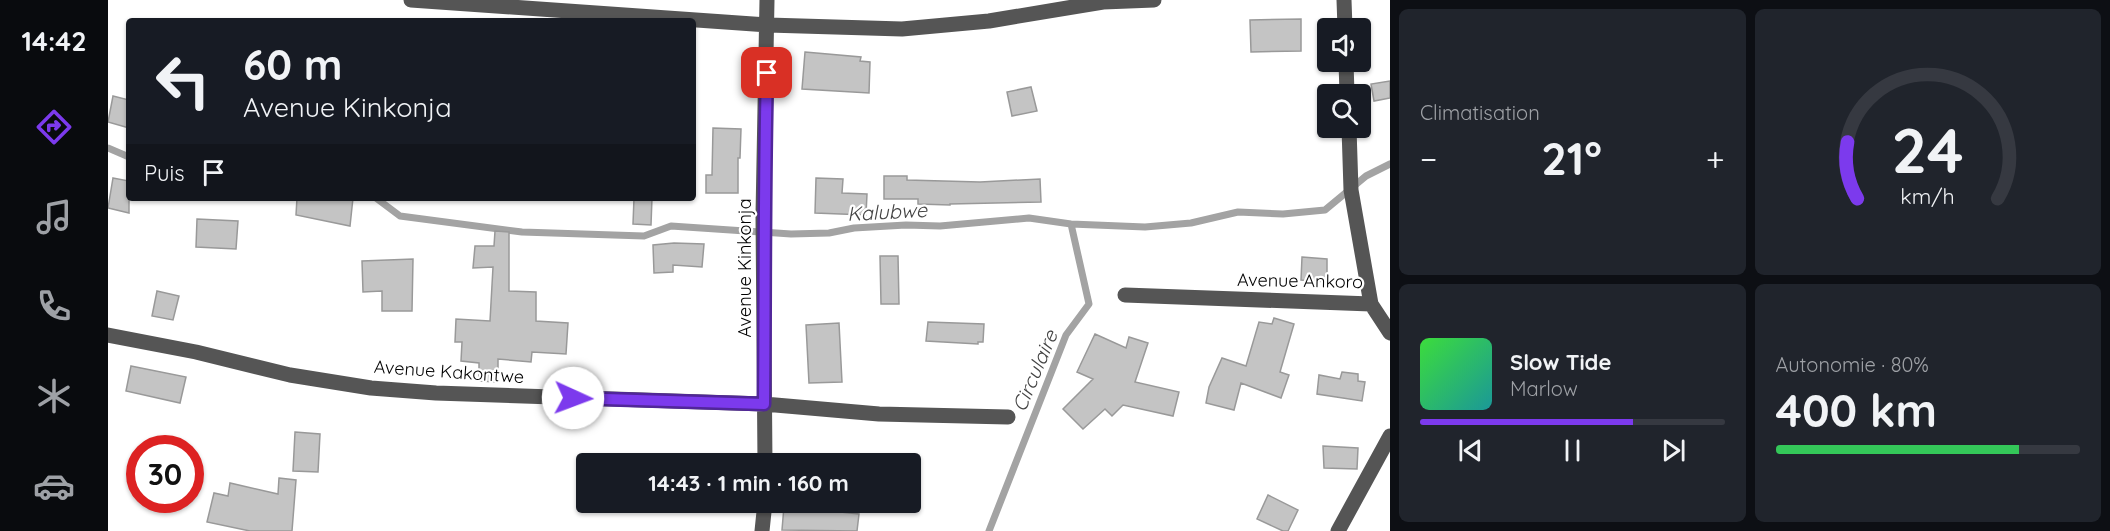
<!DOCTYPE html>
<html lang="fr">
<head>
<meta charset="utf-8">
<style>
	:root { --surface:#171b24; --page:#20242c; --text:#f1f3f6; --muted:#9ea1a6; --line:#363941; --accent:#7c3aed }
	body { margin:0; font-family:Quicksand,sans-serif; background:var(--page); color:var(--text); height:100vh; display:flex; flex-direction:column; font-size:22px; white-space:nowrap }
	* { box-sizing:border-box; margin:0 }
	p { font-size:20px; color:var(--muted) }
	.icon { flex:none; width:33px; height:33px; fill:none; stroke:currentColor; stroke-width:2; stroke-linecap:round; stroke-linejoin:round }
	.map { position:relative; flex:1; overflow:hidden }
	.details { display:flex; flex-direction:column; gap:9px; padding:9px; background:#0d0f14; width:720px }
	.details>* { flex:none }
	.banner { position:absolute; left:18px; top:18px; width:570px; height:183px; border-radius:6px; box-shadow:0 2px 4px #0004; background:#171b24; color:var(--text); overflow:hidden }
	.buttons { position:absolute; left:1209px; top:18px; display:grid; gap:12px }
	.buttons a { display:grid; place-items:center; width:54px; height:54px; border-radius:6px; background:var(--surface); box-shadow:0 2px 4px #0004; font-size:30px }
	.speed { position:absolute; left:18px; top:435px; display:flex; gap:12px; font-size:30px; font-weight:700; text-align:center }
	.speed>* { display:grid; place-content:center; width:78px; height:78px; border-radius:50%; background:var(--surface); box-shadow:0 2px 4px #0004; line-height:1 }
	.speed .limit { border:9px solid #d22; background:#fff; color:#111 }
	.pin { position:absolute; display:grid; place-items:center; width:51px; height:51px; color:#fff; margin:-26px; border-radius:12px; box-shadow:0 3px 9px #0006 }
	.me { position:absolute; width:66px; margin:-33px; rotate:92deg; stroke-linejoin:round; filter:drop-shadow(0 0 4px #0008) }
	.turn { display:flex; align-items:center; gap:21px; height:126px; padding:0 18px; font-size:27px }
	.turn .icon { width:78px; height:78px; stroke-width:2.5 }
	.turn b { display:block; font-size:42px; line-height:51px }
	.then { display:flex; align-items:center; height:57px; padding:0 18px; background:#0003; gap:12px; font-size:22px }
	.big { font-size:45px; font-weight:700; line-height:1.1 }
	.details .card { flex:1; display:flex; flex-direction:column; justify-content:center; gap:9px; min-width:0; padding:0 21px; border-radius:9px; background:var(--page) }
	.details .dial { align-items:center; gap:0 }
	.dial svg { height:156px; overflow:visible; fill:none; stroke:var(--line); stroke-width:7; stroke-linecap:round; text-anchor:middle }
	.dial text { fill:var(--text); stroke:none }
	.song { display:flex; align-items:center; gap:18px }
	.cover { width:72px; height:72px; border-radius:9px; background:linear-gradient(135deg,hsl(120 70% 55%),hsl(180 70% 35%)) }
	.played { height:6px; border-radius:3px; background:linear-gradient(90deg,var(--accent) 70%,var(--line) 70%) }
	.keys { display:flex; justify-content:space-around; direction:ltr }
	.heat { display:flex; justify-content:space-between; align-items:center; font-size:33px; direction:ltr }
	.charge { height:9px; border-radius:4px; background:linear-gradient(90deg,#34c759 80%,var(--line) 0) }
	.details .tiles { flex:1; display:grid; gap:9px; grid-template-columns:repeat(2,1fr) }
	.trip { position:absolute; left:468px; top:453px; width:345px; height:60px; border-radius:6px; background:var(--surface); box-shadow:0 2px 4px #0004; font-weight:700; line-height:60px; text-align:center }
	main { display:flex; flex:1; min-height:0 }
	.tab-bar { display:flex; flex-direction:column; width:108px; justify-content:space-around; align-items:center; background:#090b0e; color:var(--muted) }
	.tab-bar .icon { width:42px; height:42px }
	.tab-bar .selected { color:var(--accent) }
	.tab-bar b { font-size:27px; color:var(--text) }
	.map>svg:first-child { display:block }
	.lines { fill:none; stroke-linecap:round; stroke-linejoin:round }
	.stream { stroke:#a3a3a3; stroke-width:7 }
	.building { fill:#c4c4c4; stroke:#999; stroke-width:1.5 }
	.minor { stroke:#555; stroke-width:15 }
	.route-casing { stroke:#51269a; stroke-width:15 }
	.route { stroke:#7c3aed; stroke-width:10 }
	.labels { text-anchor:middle; stroke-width:4.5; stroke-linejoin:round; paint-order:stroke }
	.street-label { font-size:18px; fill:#000; stroke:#fff }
	.water-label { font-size:20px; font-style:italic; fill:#444; stroke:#fff }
</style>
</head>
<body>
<main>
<nav class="tab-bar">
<b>14:42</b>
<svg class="icon selected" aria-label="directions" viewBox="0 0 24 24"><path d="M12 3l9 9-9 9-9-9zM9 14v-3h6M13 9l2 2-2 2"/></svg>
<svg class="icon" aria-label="music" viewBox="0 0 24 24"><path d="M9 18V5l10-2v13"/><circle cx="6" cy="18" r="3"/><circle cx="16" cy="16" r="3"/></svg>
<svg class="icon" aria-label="phone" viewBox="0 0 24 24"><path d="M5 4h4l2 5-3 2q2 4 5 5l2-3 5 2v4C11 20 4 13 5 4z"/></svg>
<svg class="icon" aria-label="climate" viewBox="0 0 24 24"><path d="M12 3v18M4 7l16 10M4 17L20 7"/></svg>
<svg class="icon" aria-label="car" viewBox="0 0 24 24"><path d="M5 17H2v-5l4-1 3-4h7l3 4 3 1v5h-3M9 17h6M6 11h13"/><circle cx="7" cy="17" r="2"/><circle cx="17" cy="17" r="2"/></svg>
</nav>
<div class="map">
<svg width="1282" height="531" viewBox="0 0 1282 531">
	<rect width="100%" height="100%" fill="#fff"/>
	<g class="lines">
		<!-- stream -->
		<path class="stream" d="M0 148 21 157
			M268 198 292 216 414 232 536 236 563 226 683 234 721 233 746 228 798 225 832 226 921 218 963 224 1037 227 1083 223 1130 212 1175 214 1217 210 1258 176 1282 164
			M881 531 958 335 981 304 963 224"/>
	</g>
	<!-- building -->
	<path class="building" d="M1193 19V51L1143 52 1142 20Z
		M697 52 753 57 752 61 762 62 761 93 694 89Z
		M1282 81V98L1266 101 1263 84Z
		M923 87 929 111 904 116 899 92Z
		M5 96 21 100V128L0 122Z
		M605 128 633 129 632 158H630V193H598V175H604Z
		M776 176H799V180L872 182 932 179 933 202 842 204V205L810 204V199H776Z
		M5 178 21 181V213L0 208Z
		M708 178 735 179 734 193 759 194 758 215 707 213Z
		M189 198H245L242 226 188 215Z
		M526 198H544L543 225 525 224Z
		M89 219 130 221 128 249 88 247Z
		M387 231 401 232V291L428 292V321L460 323 458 354 424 352 423 362 390 359V382L371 381V363L353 361 354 342H347L348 319 382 321 385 267 365 268 367 246H386Z
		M566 243 596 244 594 267 565 265V272L546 273 545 245Z
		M772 256H790L791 304H773Z
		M1194 257 1219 259V282L1193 280Z
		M305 259 304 311H274V291L255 292 254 261Z
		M49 291 71 296 65 320 44 316Z
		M1166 318 1186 324 1172 372 1181 375 1173 398 1133 383 1126 410 1098 403 1101 387 1114 358 1138 366 1151 322 1164 324Z
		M820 322 876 324 875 342H870V344L818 341Z
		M731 323 734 382 701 383 698 325Z
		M987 334 1018 348 1021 337 1040 343 1027 382 1071 392 1065 416 1015 405 1004 416 997 409 975 429 955 409 985 379 969 372Z
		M23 366 78 377 72 403 18 391Z
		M1234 372 1250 374V381L1257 382 1254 401 1209 394 1211 375 1232 379Z
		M187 432 212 434 210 472 185 471Z
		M1215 446 1250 448 1249 469 1216 468Z
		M171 478 188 480 184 531H142L99 522 106 493 120 496 122 483 170 494Z
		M1160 495 1190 510 1180 531H1175L1149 519Z
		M676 506 751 514 749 531 674 530Z"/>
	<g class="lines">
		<!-- minor -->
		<path class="minor" d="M303 0 660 25 794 29 881 21 995 2 1046 0
			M1236 0 1237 28
			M1238 62 1239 94
			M1241 128 1243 190 1263 304 1282 333
			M1017 295 1263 304
			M0 335 88 352 182 375 263 388 328 393 656 404 771 414 900 417
			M657 464 655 215 659 0
			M654 531 657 502
			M1230 531 1282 436"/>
	</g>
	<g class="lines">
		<!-- route casing -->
		<g class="route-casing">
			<path id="route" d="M465 398 656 404C657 294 656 183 659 73"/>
		</g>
		<!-- route -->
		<use href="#route" class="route"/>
	</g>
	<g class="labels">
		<!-- street labels -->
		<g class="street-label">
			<text transform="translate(637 268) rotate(-90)" y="6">Avenue Kinkonja</text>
			<text transform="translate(1192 281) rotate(1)" y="6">Avenue Ankoro</text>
			<text transform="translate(341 372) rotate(4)" y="6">Avenue Kakontwe</text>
		</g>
		<!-- water labels -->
		<g class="water-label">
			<text transform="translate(779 212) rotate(-3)" y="7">Kalubwe</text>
			<text transform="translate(927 371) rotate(-67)" y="7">Circulaire</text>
		</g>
	</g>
</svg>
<div class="buttons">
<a><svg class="icon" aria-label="sound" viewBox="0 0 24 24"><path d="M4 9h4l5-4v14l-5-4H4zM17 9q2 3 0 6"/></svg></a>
<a><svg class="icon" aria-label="search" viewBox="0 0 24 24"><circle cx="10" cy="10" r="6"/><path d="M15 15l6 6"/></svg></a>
</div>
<div class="speed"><div class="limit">30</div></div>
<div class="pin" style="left:659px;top:73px;background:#d93025"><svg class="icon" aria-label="arrive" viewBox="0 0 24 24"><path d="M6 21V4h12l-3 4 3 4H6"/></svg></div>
<svg class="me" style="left:465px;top:398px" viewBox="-20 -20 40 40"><circle r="19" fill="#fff"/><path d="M0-13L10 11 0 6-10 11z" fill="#7c3aed"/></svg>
<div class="trip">14:43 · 1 min · 160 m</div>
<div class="banner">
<div class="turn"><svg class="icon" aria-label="left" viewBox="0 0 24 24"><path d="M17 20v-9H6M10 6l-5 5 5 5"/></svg><div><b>60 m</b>Avenue Kinkonja</div></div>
<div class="then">Puis<svg class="icon" aria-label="arrive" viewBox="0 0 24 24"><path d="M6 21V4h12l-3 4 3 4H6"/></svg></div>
</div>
</div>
<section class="details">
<div class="tiles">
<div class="card"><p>Climatisation</p>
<div class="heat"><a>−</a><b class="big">21°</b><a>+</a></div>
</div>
<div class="card dial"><svg viewBox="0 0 100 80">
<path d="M14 69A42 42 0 1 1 86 69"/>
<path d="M14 69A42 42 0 0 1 9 40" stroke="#7c3aed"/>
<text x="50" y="56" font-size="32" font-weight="700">24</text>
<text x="50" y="72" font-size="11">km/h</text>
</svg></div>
<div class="card">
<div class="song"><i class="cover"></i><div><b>Slow Tide</b><p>Marlow</p></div></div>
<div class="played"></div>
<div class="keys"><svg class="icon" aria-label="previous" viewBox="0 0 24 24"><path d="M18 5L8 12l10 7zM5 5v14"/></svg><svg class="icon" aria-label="pause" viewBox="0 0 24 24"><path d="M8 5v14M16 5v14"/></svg><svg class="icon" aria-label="next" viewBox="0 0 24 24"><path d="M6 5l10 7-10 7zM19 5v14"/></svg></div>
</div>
<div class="card"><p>Autonomie · 80%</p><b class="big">400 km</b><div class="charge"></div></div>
</div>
</section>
</main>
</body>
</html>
